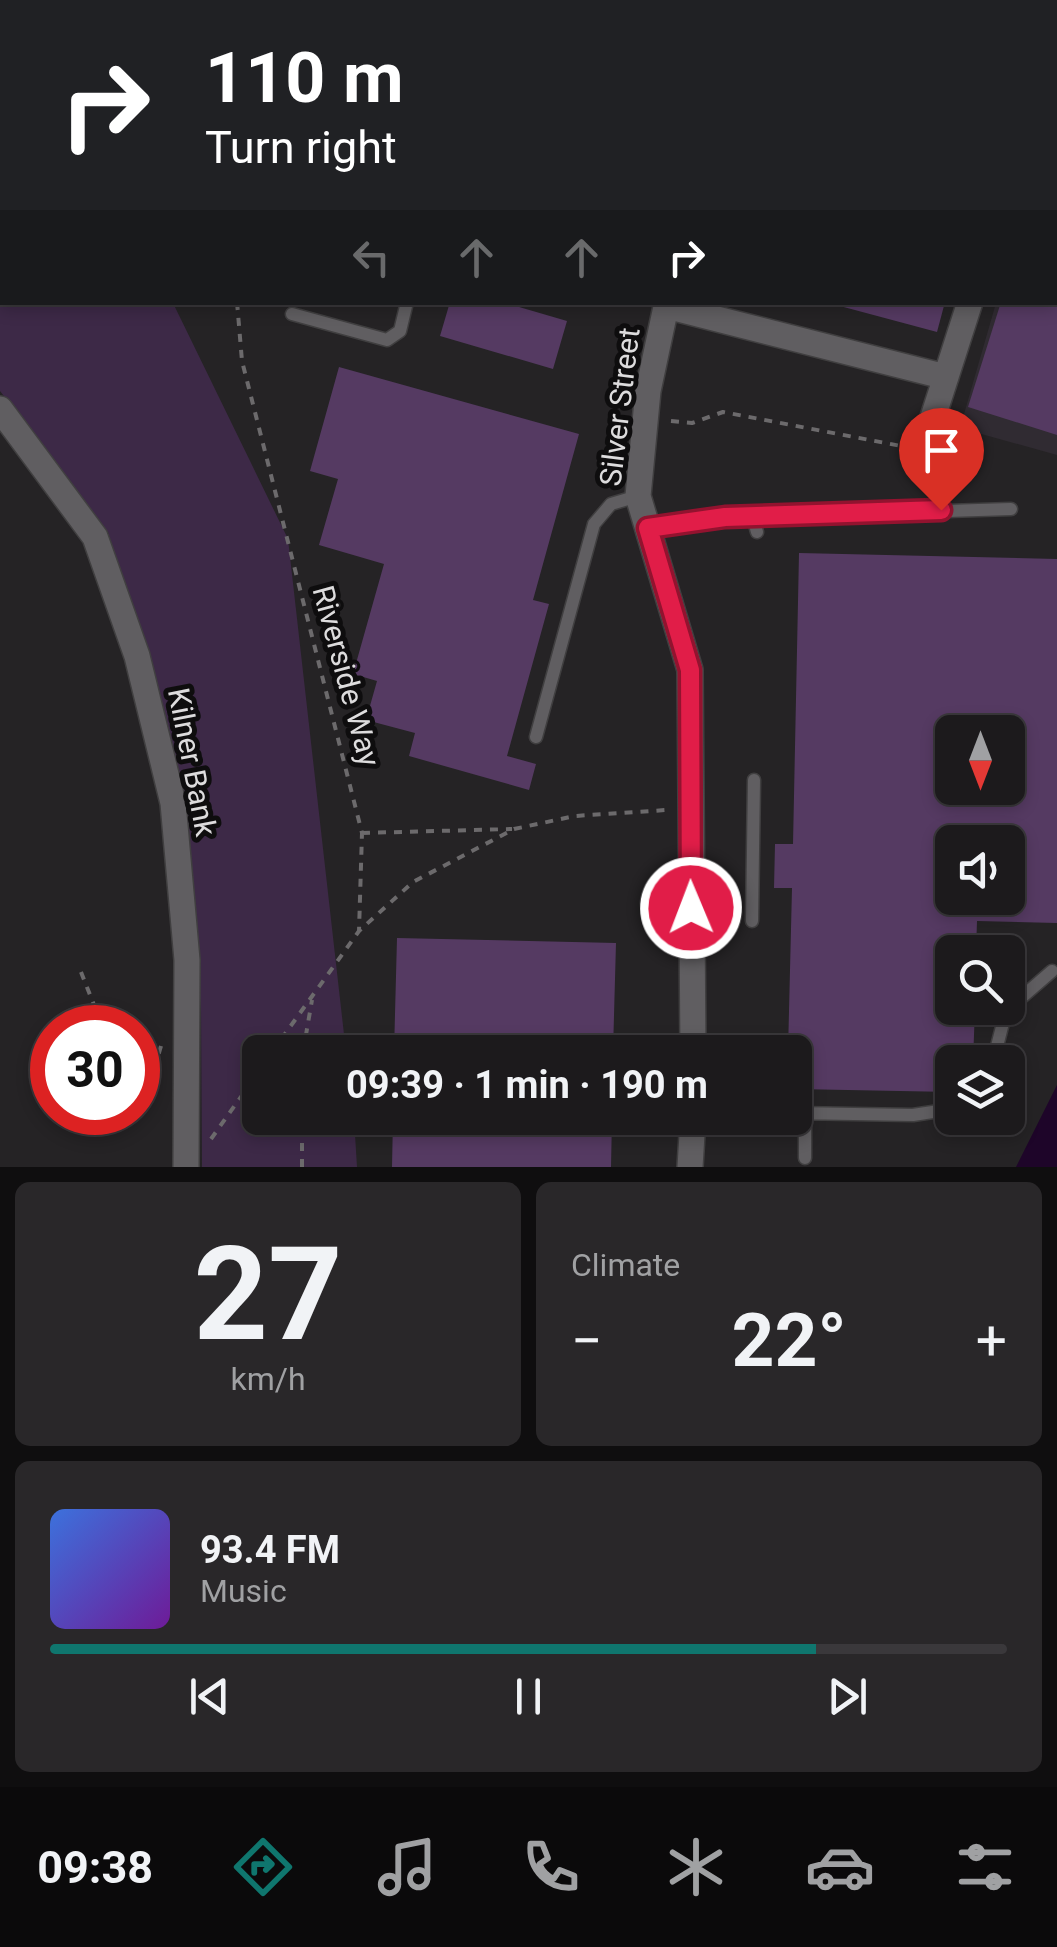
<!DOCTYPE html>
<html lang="en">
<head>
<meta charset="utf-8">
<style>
	:root { --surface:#1c1a1c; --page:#292729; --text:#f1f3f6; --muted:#a0a1a3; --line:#3a383b; --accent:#0f766e }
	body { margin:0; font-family:Roboto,sans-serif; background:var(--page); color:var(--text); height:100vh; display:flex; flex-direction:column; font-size:38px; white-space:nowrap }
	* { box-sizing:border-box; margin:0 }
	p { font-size:32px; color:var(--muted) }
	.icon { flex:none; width:55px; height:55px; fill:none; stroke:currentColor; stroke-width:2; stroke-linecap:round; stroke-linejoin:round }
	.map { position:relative; height:1167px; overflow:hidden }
	.panel { display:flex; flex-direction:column; gap:15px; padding:15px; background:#0f0e0f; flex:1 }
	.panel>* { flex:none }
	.hud { position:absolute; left:0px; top:0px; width:1058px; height:305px; box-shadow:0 5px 15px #0003,0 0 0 2px var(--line); background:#202124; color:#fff; overflow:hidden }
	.needle { width:65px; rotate:180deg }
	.buttons { position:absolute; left:935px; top:715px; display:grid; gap:20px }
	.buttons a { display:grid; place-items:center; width:90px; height:90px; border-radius:15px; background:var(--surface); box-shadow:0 5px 15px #0003,0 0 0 2px var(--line); font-size:50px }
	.speed { position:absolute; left:30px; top:1005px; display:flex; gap:20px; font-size:50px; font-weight:700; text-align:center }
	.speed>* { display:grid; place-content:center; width:130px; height:130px; border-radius:50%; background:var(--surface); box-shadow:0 5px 15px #0003,0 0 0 2px var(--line); line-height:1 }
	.speed .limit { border:15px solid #d22; background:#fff; color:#111 }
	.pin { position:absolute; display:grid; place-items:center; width:85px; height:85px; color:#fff; margin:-102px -42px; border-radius:50% 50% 50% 0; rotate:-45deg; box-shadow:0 0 10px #0007 }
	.pin .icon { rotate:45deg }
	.me { position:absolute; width:110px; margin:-55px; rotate:359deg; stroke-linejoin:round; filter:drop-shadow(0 0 8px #0008) }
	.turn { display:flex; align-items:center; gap:35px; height:210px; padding:0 40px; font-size:45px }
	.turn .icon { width:130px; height:130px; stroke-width:2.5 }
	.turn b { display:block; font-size:70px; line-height:85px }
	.lanes { display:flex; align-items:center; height:95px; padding:0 40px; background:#0003; justify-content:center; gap:50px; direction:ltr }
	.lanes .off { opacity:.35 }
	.big { font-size:75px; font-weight:700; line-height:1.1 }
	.panel .widget { flex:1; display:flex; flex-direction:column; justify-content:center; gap:15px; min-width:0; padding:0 35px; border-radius:15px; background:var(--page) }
	.panel .dial { align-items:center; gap:0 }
	.dial b { font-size:130px; line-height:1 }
	.song { display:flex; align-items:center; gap:30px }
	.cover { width:120px; height:120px; border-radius:15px; background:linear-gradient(135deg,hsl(220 70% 55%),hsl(280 70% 35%)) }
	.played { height:10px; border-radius:5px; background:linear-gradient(90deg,var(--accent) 80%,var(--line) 80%) }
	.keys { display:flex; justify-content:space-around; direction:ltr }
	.heat { display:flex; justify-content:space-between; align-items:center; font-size:55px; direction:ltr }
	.panel .tiles { flex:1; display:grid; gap:15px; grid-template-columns:1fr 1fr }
	.widget:last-child { grid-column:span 2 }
	.trip { position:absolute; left:242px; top:1035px; width:570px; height:100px; border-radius:15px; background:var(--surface); box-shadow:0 5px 15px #0003,0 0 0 2px var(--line); font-weight:700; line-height:100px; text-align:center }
	.menu { display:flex; height:160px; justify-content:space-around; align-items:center; background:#0b0a0b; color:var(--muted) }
	.menu .icon { width:70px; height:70px }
	.menu .selected { color:var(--accent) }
	.menu b { font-size:45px; color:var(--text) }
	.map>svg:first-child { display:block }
	.built { fill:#302b32 }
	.green { fill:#3d2947 }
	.water { fill:#1e0529 }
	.building { fill:#553a62; fill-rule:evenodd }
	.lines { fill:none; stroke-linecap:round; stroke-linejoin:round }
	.lane-casing { stroke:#403f40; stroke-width:15 }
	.street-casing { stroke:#403f40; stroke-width:28 }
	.highway-casing { stroke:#403f40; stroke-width:32 }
	.path { stroke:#6c6a6c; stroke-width:4; stroke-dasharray:8 8; stroke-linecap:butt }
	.lane { stroke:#605e61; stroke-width:12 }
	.street { stroke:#605e61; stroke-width:25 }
	.highway { stroke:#d996f9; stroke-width:30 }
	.route-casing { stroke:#92132f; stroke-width:25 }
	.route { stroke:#e11d48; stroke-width:18 }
	.labels { text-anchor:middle; stroke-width:10; stroke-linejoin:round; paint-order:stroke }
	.street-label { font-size:30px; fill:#dddcdd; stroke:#0e0d0e }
</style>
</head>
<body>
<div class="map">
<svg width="1057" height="1167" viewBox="0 0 1057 1167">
	<rect width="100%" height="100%" fill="#252325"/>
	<!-- built -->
	<path class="built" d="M1057 94V455L960 428 996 303 1055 302Z"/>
	<!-- green -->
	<path class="green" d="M0 105 2 302 173 303 288 539 346 1052H260V1118H354L357 1167H202L201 1010 183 803 148 664 108 532 0 391Z"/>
	<!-- water -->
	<path class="water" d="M1057 1085V1167H1016Z"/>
	<!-- building -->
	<path class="building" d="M450 302H502L567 321 553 369 440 336Z
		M825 302H945L937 332Z
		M1001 302H1057V435L968 407Z
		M339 367 579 434 533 600 549 604 507 756 536 764 529 790 409 756 415 733 366 720 377 681 353 674 384 564 319 545 338 479 310 471Z
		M799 553 1057 559V923L977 921 976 952H952V1008H975L973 1062H952V1092L795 1089V1052H788L792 888H774L775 844H793ZM952 732H1008V788H952ZM952 842H1008V898H952Z
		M397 938 616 943 613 1052H394Z
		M393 1118H612L611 1167H392Z"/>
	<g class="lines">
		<!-- lane casing -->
		<g class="lane-casing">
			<path id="lane" d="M250 2 251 0
				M292 314 387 340 400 331 407 302
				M753 517 1011 509
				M648 528 753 517 757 532
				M536 737 594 524 611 504 638 496
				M752 921 754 780
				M993 1062 1006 1011 1052 971
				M795 1113 913 1115 952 1109
				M805 1114V1158"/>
		</g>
		<!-- street casing -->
		<g class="street-casing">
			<path id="street" d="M739 2V0
				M1055 39 1057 33
				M667 302 648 391 638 496 690 670 693 1052
				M666 306 946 377
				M0 409 95 537 137 656 173 803 187 960 186 1167
				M925 442 970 302
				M690 1167 693 1118"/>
		</g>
		<!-- highway casing -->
		<g class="highway-casing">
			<path id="highway" d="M1046 0 1057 3"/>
		</g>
		<!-- path -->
		<path class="path" d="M237 302 242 361 362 833 359 931
			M671 421 692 423 723 412 901 446
			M362 833 512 829
			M81 972 103 1028
			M272 1052 359 931 413 882 514 829 575 816 666 810
			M303 1052 312 1000
			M135 1112 139 1121 161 1046
			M211 1139 260 1070
			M302 1167V1118"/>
		<!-- lane -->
		<use href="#lane" class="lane"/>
		<!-- street -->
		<use href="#street" class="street"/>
		<!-- highway -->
		<use href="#highway" class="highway"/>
	</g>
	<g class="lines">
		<!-- route casing -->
		<g class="route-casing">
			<path id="route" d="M691 908 690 670 648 528 725 517 941 510"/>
		</g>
		<!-- route -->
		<use href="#route" class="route"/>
	</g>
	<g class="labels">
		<!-- street labels -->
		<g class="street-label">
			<text transform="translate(620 407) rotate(-83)" y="10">Silver Street</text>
			<text transform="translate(346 676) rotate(75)" y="10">Riverside Way</text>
			<text transform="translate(192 762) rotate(79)" y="10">Kilner Bank</text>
		</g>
	</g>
</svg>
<div class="buttons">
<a><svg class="needle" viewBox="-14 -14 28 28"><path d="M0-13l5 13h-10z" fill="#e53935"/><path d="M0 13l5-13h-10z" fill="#a0a1a3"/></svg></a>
<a><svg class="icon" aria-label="sound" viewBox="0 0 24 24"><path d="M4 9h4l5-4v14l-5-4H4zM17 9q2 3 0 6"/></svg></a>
<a><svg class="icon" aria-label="search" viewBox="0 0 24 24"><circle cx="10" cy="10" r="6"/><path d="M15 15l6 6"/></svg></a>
<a><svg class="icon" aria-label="layers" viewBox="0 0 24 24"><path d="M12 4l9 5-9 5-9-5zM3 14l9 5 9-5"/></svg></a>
</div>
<div class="speed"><div class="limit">30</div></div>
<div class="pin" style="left:941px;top:510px;background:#d93025"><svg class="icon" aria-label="arrive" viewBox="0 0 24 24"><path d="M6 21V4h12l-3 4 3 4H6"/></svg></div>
<svg class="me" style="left:691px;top:908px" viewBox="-20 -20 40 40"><circle r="17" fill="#e11d48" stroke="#fff" stroke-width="3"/><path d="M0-11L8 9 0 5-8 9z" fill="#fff"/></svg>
<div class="trip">09:39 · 1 min · 190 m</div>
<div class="hud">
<div class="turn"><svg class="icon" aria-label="right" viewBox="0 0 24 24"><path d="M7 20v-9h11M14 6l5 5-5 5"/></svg><div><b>110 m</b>Turn right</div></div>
<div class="lanes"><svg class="icon off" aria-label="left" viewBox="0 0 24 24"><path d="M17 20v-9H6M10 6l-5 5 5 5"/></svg><svg class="icon off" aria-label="ahead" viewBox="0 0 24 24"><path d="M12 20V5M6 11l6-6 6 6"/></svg><svg class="icon off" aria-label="ahead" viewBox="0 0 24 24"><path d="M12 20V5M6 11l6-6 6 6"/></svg><svg class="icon" aria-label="right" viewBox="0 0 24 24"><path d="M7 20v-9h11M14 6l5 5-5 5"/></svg></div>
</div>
</div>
<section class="panel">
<div class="tiles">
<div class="widget dial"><b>27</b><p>km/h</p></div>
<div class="widget"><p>Climate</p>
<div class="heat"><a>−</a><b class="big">22°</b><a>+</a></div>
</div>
<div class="widget">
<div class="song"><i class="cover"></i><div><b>93.4 FM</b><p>Music</p></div></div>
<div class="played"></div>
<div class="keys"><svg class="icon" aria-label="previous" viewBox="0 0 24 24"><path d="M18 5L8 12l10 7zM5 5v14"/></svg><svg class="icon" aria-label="pause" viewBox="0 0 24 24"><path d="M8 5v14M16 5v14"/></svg><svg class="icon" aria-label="next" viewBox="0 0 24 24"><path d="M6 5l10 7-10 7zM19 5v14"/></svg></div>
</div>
</div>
</section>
<nav class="menu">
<b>09:38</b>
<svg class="icon selected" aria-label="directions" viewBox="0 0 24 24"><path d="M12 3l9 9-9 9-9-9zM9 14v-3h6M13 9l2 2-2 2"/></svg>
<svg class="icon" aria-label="music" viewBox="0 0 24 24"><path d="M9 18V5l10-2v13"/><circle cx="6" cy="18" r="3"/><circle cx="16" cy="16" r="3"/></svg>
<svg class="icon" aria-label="phone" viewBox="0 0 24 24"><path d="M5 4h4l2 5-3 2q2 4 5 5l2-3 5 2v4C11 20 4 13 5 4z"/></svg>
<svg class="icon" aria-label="climate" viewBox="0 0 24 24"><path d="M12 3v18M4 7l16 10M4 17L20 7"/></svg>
<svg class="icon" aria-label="car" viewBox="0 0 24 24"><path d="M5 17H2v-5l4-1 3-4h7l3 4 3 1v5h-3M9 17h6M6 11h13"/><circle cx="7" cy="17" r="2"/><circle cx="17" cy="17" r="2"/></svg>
<svg class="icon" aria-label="filters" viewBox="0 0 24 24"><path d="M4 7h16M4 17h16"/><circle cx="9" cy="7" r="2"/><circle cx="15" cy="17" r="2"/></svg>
</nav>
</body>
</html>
